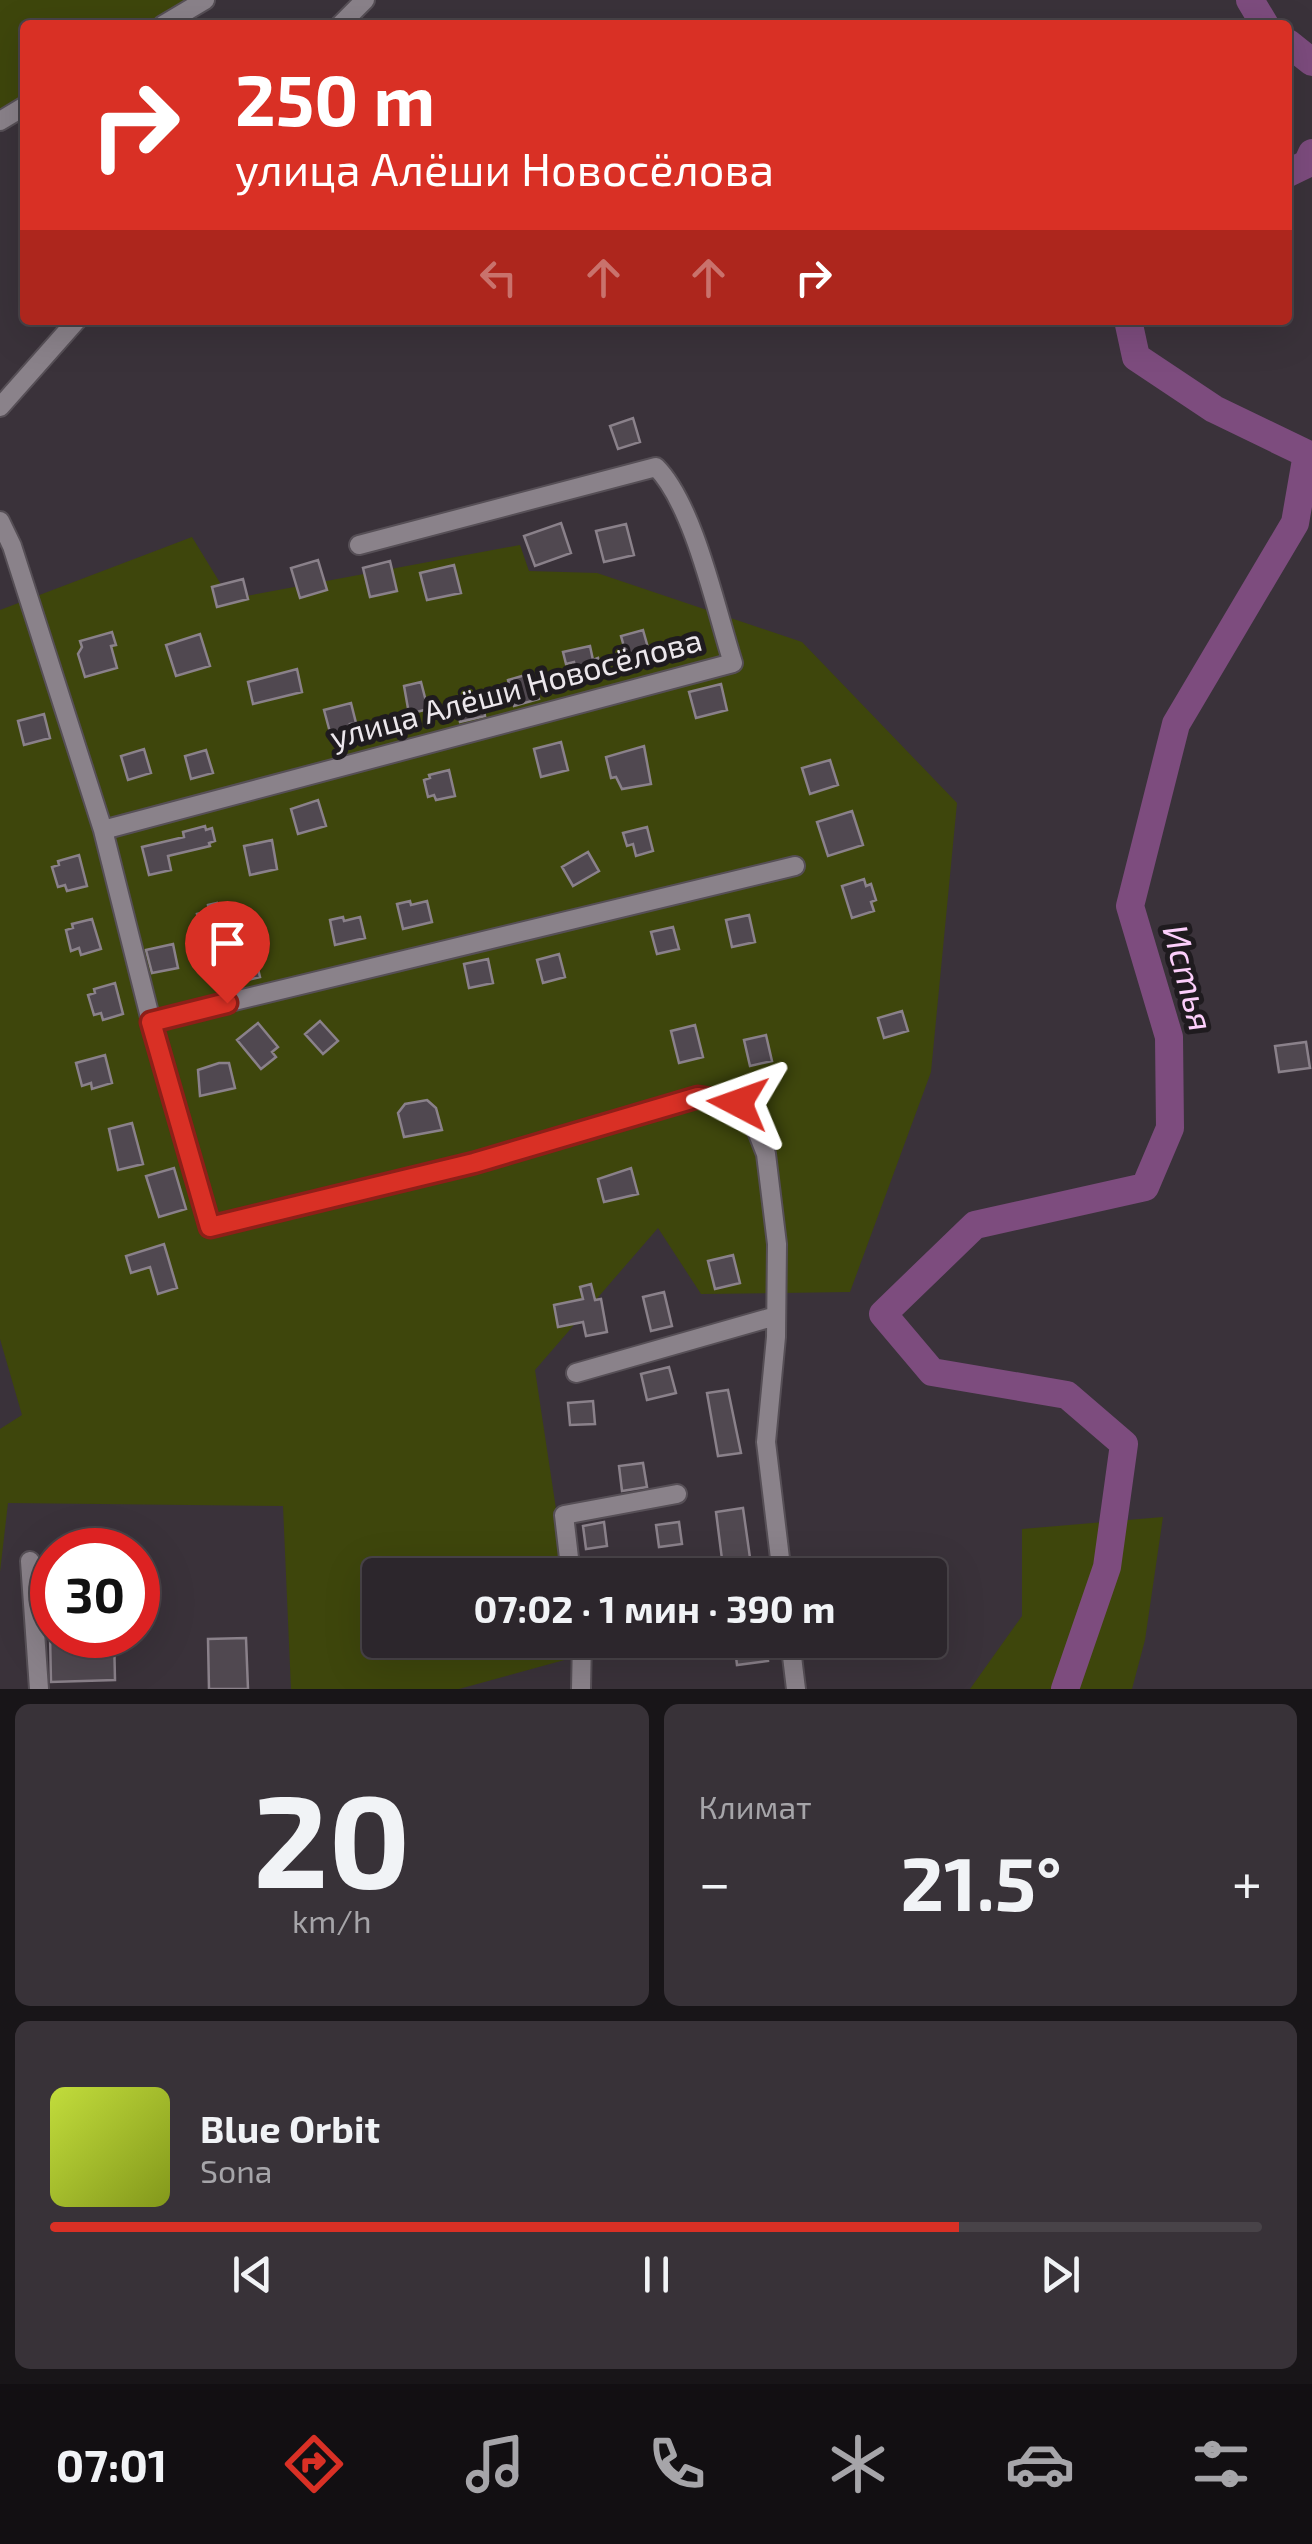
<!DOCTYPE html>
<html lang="ru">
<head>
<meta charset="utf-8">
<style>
	:root { --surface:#2c262c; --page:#383238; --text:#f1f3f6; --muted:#a6a5a9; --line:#484348; --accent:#d93025 }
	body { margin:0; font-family:"Exo 2",sans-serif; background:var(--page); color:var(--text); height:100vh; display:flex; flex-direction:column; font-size:38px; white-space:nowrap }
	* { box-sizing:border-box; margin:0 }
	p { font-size:32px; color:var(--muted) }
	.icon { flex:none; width:55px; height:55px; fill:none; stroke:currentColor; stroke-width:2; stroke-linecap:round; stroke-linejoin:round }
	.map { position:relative; height:1689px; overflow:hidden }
	.side { display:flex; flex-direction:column; gap:15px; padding:15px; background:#181518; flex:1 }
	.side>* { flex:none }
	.hud { position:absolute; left:20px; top:20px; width:1272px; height:305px; border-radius:10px; box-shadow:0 10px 40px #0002,0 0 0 2px var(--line); background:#d93025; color:#fff; overflow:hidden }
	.speed { position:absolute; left:30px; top:1528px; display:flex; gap:20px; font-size:50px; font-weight:700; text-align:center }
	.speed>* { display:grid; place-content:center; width:130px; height:130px; border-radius:50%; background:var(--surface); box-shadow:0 10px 40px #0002,0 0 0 2px var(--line); line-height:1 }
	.speed .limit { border:15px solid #d22; background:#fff; color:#111 }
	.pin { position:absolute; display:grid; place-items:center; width:85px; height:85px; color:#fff; margin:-102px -42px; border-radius:50% 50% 50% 0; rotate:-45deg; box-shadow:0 0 10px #0007 }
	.pin .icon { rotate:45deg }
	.me { position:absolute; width:110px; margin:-55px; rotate:274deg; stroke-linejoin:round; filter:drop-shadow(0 0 8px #0008) }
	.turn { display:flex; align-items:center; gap:35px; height:210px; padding:0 50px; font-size:45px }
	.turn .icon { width:130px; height:130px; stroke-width:2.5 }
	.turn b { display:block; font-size:70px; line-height:85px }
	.lanes { display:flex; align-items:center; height:95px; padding:0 50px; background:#0003; justify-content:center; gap:50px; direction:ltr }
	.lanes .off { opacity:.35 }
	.big { font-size:75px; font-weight:700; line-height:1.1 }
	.side .widget { flex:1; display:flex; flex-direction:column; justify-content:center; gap:15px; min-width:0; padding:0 35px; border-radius:15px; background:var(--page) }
	.side .dial { align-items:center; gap:0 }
	.dial b { font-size:130px; line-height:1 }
	.song { display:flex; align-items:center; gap:30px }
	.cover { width:120px; height:120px; border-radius:15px; background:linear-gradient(135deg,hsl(70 70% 55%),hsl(70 70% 35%)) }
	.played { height:10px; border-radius:5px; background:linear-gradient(90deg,var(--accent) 75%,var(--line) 75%) }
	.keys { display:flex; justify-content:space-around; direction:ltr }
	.heat { display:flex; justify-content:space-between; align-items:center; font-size:55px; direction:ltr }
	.side .tiles { flex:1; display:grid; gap:15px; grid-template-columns:1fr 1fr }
	.widget:last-child { grid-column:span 2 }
	.trip { position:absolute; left:362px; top:1558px; width:585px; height:100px; border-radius:10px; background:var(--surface); box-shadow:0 10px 40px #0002,0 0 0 2px var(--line); font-weight:700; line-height:100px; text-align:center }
	.tabs { display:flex; height:160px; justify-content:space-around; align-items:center; background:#120f12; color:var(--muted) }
	.tabs .icon { width:70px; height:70px }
	.tabs .current { color:var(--accent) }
	.tabs b { font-size:45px; color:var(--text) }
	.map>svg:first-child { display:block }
	.green { fill:#3e460c }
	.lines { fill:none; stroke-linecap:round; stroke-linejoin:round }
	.stream { stroke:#7d4c7e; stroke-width:5 }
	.river { stroke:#7d4c7e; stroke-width:28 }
	.building { fill:#504850; stroke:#8a818a; stroke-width:2.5 }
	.minor-casing { stroke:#564f56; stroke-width:22 }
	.minor { stroke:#8a828a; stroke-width:18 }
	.route-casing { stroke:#8d1f18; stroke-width:25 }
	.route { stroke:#d93025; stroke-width:18 }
	.labels { text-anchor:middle; stroke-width:10; stroke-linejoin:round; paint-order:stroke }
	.street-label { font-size:32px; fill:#ece7ec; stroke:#1f1b1f }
	.water-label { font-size:35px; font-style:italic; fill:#fccffb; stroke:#1f1b1f }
</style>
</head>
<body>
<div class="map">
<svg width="1312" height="1689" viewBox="0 0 1312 1689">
	<rect width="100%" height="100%" fill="#3a323a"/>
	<!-- green -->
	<path class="green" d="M0 0H216L173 25H25V112L0 127Z
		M192 537 230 599 520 545 529 571 597 573 802 642 957 803 931 1072 850 1292 701 1294 658 1228 535 1370 566 1575H380V1640H576L579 1656 459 1689H291L283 1506 8 1503 0 1572V1429L22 1415 0 1339V610Z
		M1163 1517 1145 1640 1132 1689H970L1022 1616V1529Z"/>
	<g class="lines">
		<!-- stream -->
		<path class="stream" d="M1307 454 1312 455"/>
		<!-- river -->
		<path class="river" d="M1250 0 1265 25
			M1288 43 1312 62
			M1288 173 1307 164 1312 153
			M1065 1689 1107 1567 1124 1444 1067 1395 932 1372 883 1314 975 1225 1145 1187 1170 1128 1169 1037 1130 906 1176 724 1295 523 1307 454 1214 409 1136 357 1128 320"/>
	</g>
	<!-- building -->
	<path class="building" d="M633 418 640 442 618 449 610 426Z
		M561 523 571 553 535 566 524 536Z
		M626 524 634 555 604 562 596 531Z
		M318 560 327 590 300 598 291 568Z
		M390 561 397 591 370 597 363 568Z
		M454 565 461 593 427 600 420 573Z
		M243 579 248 599 217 607 212 587Z
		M643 630 652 662 630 668 621 636Z
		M112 632 116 645 111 646 117 668 85 677 78 654 82 647 80 641Z
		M200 634 210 666 176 676 166 645Z
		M590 646 593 660 598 658 601 670 596 672 597 677 579 682 574 662 566 664 563 652Z
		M297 669 302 692 253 704 248 682Z
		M532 673 539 699 514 706 508 680Z
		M421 682 428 709 409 714 404 686Z
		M721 684 727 710 696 718 689 692Z
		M481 694 485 716 460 722 455 699Z
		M351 703 356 723 350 724 352 731 331 736 324 710Z
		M44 714 50 738 24 745 18 721Z
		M561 742 568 770 541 777 534 749Z
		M644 746 651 784 622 789 616 777 611 778 606 757Z
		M144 749 151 773 128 780 121 756Z
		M206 750 213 773 191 779 185 756Z
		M830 760 838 785 810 794 802 768Z
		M449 770 455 796 436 800 434 795 428 797 424 780 430 778 429 775Z
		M318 800 326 826 298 834 291 809Z
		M852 811 863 845 828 856 817 822Z
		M205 826 206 830 212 828 215 841 209 843 210 846 168 856 171 870 149 875 142 847 184 837 183 832Z
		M647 827 653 851 636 856 633 844 627 846 623 833Z
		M272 840 277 869 250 875 244 846Z
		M588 852 599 871 573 886 562 867Z
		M79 855 87 886 67 891 65 885 58 887 52 867 59 865 58 861Z
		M864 879 866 886 871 884 876 900 871 902 874 911 852 918 842 886Z
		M410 901 411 905 427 901 432 922 403 929 397 904Z
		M217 903 219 909 231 906 237 930 203 938 197 914 209 911 208 905Z
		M749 915 755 942 732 947 726 920Z
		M343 917 344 921 360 917 365 938 335 945 330 920Z
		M92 919 101 949 81 955 79 948 71 951 66 930 73 928 72 924Z
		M673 927 679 949 657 954 651 932Z
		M173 944 178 968 152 973 146 950Z
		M254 952 260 977 232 984 227 962Z
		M559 954 565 977 543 983 537 960Z
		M488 959 493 983 469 988 464 964Z
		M115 983 123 1014 103 1020 101 1013 94 1015 88 995 95 993 94 989Z
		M902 1011 908 1031 884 1038 878 1018Z
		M320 1021 338 1041 323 1054 305 1034Z
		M258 1023 278 1047 272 1052 276 1057 261 1069 237 1040Z
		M695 1025 703 1057 679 1063 671 1031Z
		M766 1035 772 1061 750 1066 744 1040Z
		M1306 1042 1310 1068 1279 1072 1275 1046Z
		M105 1055 112 1083 92 1089 91 1083 82 1086 76 1063Z
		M219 1063H229L235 1088 200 1096 198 1070Z
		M427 1100 436 1108 442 1130 404 1137 398 1113 405 1104Z
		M132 1123 143 1164 118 1170 109 1129Z
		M174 1168 186 1209 159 1217 146 1176Z
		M631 1168 638 1194 604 1202 598 1179Z
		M164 1244 177 1288 158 1294 150 1267 131 1273 126 1256Z
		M733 1255 740 1283 715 1289 708 1261Z
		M591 1284 595 1300 601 1299 607 1332 586 1336 583 1322 558 1327 554 1305 583 1299 580 1287Z
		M664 1292 672 1326 651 1331 643 1297Z
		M669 1367 676 1393 647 1400 641 1374Z
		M728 1390 741 1453 718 1456 707 1393Z
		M593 1401 595 1424 570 1425 568 1403Z
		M643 1463 647 1487 622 1491 619 1466Z
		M743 1508 752 1572 724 1575 716 1512Z
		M604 1522 607 1546 586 1549 583 1526Z
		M679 1522 682 1544 659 1547 656 1525Z
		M50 1635H114L115 1680 51 1682Z
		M246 1638 248 1689H209L208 1639Z
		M734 1640H765L768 1661 737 1665Z"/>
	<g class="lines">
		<!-- minor casing -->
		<g class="minor-casing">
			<path id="minor" d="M163 25 205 0
				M340 25 365 0
				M0 121 25 106
				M0 407 77 320
				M0 521 12 546 103 830 151 1021 210 1227 474 1163 698 1097 738 1103 757 1131 766 1154 777 1244 776 1337 766 1442 782 1575
				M103 830 733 663C716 610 694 505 656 467L359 545
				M151 1021 795 866
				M576 1373 776 1316
				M30 1561 39 1689
				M571 1575 564 1515 677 1494
				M790 1640 796 1689
				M581 1689 582 1640"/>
		</g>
		<!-- minor -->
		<use href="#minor" class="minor"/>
	</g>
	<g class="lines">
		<!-- route casing -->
		<g class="route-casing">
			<path id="route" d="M227 1003 151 1022 210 1227 474 1163 698 1097 738 1103"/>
		</g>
		<!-- route -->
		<use href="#route" class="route"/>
	</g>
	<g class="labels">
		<!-- street labels -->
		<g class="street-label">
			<text transform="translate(516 689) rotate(-15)" y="11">улица Алёши Новосёлова</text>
		</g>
		<!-- water labels -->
		<g class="water-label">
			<text transform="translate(1188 978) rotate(75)" y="12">Истья</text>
		</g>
	</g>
</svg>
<div class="speed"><div class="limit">30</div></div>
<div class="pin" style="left:227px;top:1003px;background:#d93025"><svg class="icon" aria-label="arrive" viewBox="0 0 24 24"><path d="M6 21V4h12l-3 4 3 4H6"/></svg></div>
<svg class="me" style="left:738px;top:1103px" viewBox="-20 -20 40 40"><path d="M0-17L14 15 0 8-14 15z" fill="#d93025" stroke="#fff" stroke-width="4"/></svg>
<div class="trip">07:02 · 1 мин · 390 m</div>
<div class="hud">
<div class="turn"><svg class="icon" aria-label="right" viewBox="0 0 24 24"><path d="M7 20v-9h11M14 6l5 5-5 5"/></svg><div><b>250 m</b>улица Алёши Новосёлова</div></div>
<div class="lanes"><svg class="icon off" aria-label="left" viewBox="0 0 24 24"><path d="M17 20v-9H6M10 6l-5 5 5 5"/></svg><svg class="icon off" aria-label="ahead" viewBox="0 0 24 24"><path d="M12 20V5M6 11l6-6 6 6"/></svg><svg class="icon off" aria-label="ahead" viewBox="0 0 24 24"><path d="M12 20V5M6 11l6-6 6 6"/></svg><svg class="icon" aria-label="right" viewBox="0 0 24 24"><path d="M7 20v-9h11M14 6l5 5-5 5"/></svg></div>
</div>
</div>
<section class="side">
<div class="tiles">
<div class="widget dial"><b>20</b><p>km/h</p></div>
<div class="widget"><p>Климат</p>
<div class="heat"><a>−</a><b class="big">21.5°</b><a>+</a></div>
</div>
<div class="widget">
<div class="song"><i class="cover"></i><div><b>Blue Orbit</b><p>Sona</p></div></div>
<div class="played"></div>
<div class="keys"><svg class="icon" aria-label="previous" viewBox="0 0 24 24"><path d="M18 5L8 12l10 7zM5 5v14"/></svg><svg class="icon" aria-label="pause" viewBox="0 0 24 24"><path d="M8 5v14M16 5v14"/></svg><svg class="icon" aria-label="next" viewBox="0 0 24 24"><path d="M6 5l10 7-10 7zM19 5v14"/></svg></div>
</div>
</div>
</section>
<nav class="tabs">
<b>07:01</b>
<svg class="icon current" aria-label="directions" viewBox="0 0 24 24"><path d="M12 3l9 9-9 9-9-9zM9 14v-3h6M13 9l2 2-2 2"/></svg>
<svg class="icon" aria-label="music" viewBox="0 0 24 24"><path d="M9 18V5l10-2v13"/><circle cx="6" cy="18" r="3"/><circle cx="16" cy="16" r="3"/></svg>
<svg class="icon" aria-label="phone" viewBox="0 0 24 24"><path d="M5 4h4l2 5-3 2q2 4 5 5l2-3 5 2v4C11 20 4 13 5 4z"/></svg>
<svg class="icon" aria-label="climate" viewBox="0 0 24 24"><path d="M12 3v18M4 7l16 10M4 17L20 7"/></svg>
<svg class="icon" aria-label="car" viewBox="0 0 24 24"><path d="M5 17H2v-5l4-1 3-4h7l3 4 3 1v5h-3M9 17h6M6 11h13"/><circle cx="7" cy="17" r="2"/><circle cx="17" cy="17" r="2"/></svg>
<svg class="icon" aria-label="filters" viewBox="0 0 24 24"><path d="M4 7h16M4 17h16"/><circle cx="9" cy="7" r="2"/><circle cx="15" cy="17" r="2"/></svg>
</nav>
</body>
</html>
